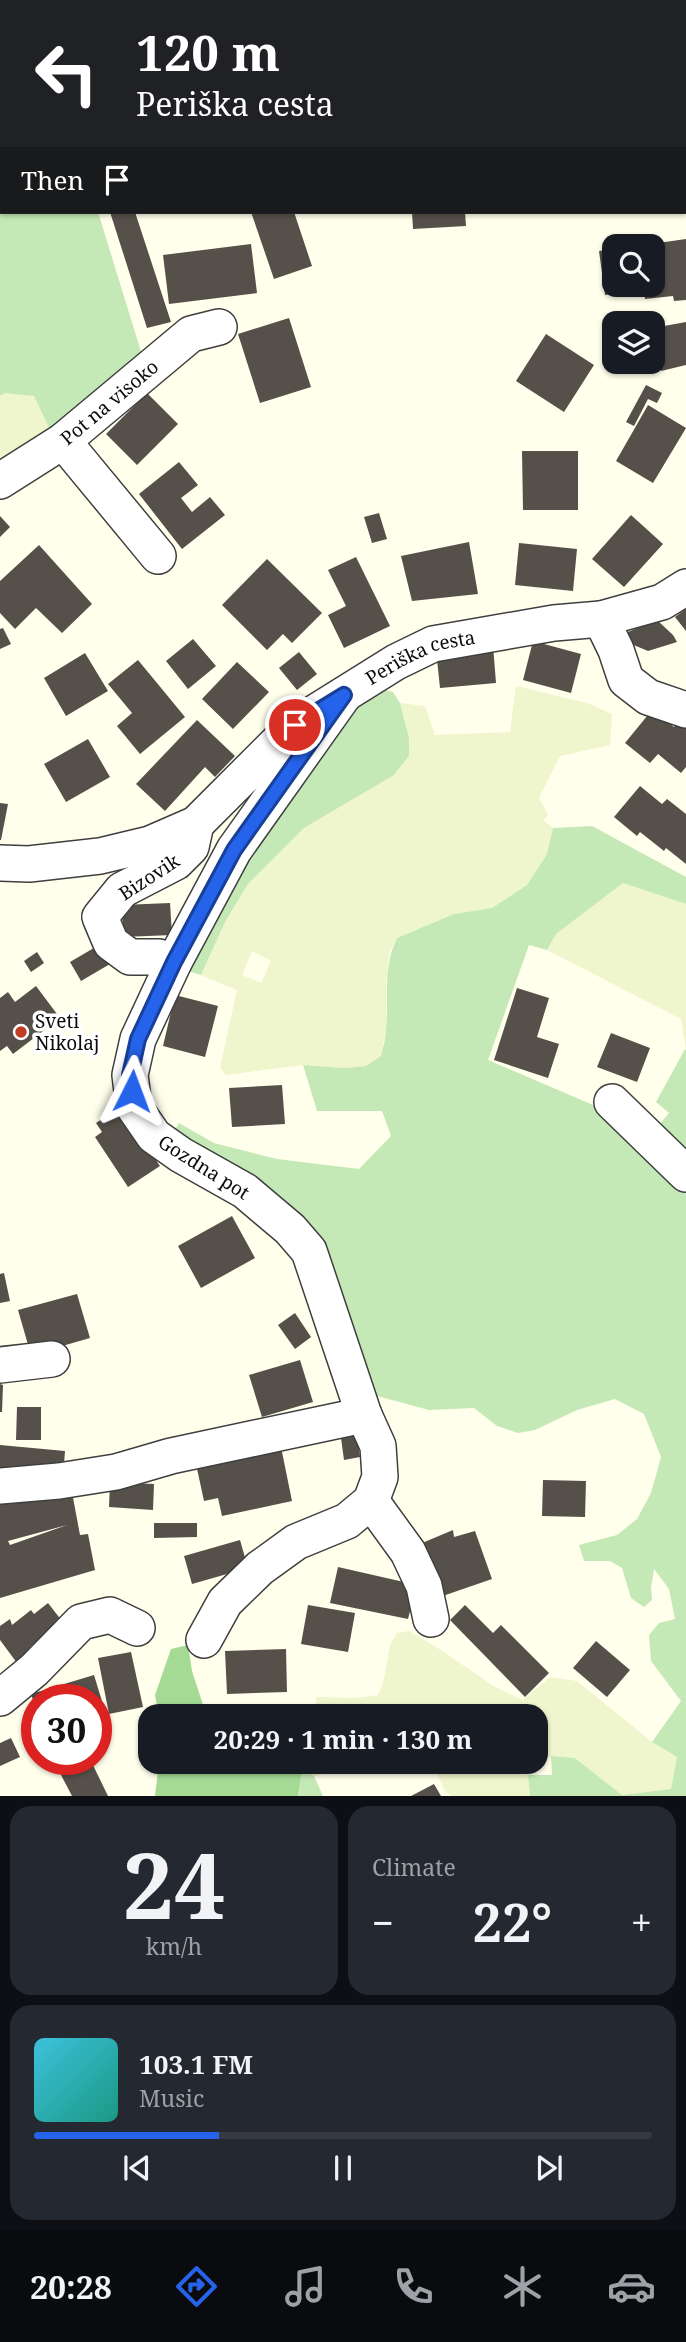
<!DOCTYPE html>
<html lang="en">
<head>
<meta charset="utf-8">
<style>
	:root { --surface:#171b24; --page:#242831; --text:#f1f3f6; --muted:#9ea1a6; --line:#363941; --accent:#2563eb }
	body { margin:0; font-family:"Noto Serif",serif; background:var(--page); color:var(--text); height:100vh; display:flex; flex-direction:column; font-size:26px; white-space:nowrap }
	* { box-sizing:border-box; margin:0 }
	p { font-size:23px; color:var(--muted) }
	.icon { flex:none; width:38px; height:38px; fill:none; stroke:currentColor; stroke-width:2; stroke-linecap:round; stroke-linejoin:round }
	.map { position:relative; height:1796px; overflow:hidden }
	.drawer { display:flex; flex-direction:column; gap:10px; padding:10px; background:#0d0f14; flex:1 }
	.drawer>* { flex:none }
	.top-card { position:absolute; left:0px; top:0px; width:686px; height:214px; box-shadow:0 2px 5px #0004; background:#202124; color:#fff; overflow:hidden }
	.controls { position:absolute; left:602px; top:234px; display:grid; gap:14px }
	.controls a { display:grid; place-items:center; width:63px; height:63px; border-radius:14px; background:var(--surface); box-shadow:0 2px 5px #0004; font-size:35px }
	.speed { position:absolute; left:21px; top:1684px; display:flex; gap:14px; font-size:35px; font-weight:700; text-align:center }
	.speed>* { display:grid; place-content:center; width:91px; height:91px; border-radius:50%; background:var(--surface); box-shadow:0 2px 5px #0004; line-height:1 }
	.speed .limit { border:10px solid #d22; background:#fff; color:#111 }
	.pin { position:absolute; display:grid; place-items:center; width:60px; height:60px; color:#fff; margin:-30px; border:4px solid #fff; border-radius:50%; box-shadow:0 2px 7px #0007 }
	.me { position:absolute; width:77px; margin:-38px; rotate:3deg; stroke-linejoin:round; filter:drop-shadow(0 0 5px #0008) }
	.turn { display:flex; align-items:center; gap:24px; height:147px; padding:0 21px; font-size:32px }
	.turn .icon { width:91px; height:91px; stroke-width:2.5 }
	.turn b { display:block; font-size:49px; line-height:60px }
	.then { display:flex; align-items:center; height:66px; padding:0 21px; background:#0003; gap:14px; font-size:26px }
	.big { font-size:52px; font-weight:700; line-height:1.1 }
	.drawer .widget { flex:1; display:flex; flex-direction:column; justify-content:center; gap:10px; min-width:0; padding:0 24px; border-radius:21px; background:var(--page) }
	.drawer .dial { align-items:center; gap:0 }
	.dial b { font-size:91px; line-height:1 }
	.song { display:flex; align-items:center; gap:21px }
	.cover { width:84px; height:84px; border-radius:10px; background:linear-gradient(135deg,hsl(190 70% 55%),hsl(170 70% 35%)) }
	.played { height:7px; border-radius:4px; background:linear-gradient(90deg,var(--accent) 30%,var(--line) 30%) }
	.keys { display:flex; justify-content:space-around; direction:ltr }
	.heat { display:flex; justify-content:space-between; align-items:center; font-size:38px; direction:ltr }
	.drawer .tiles { flex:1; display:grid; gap:10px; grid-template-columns:1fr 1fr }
	.widget:last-child { grid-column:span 2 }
	.trip { position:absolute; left:138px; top:1704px; width:410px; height:70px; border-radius:21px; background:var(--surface); box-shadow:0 2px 5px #0004; font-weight:700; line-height:70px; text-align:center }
	.tab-bar { display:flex; height:112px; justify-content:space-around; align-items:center; background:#090b0e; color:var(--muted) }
	.tab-bar .icon { width:49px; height:49px }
	.tab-bar .on { color:var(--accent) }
	.tab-bar b { font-size:32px; color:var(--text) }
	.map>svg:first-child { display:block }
	.farmland { fill:#eff5cc; fill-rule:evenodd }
	.green { fill:#c5e9b6 }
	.forest { fill:#a5da95 }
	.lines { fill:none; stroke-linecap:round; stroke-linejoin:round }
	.stream { stroke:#3770ce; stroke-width:8 }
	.building { fill:#555049; fill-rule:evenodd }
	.minor-casing { stroke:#3f3f3f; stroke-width:38 }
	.minor { stroke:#fff; stroke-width:35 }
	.route-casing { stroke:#184099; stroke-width:18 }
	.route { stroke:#2563eb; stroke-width:12 }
	.poi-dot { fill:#bd3e24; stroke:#fff; stroke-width:2.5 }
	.labels { text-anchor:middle; stroke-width:7; stroke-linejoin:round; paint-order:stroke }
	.street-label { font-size:19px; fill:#0c0c0c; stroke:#fff }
	.poi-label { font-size:19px; fill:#0c0c0c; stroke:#fff; text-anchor:start }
</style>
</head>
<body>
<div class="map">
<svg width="686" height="1796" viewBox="0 0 686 1796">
	<rect width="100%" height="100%" fill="#ffffec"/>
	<!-- farmland -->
	<path class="farmland" d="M5 392 34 396 54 438 0 469V396Z
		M516 686 587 703 612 714 610 745 560 756 539 798 548 815 543 820 553 828 547 854 527 885 492 908 454 914 397 938 389 953 386 983V1031L381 1056 367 1066 345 1068 303 1065 226 1075 220 1068 237 990 201 975 225 922 248 884 304 828 394 775 409 756V738L400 703 425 706 435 735 510 732ZM252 951 271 961 261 983 242 975Z
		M623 883 686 904V1050L681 1019 547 950 556 934Z
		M409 1631 441 1650 495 1687 523 1700 550 1677 577 1681 652 1742 677 1757 671 1789 622 1795 575 1758 536 1756V1717H315L316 1697 354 1698 378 1695 384 1680 390 1645 397 1633Z
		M285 1762H379L314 1776Z
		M435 1768 528 1775 530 1796H451L444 1790Z"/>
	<!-- green -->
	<path class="green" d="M2 101V212H98L147 371 54 438 34 396 5 393 0 396V103Z
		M381 689 393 692 400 703 409 738V756L394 775 304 828 248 884 225 922 201 975 184 970 210 914 343 711Z
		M592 826 686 877V904L623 883 556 934 547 950 529 945 488 1060 593 1105 627 1132 686 1191V1796H530L528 1775H552L551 1756 575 1758 622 1795 671 1789 677 1757 652 1742 681 1701 651 1661 649 1635 659 1623 675 1619 669 1589 654 1569 651 1588 652 1600 644 1607 631 1598 622 1568 610 1561H584L579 1545 617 1535 637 1519 651 1493 661 1457 644 1414 615 1399 577 1410 535 1430 518 1433 497 1426 474 1408 429 1410 377 1396 364 1376 319 1256 170 1138 179 1123 214 1143 277 1159 359 1169 391 1136 382 1111H317L303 1065 345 1068 366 1066 381 1056C383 1047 386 1038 386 1029 389 996 382 969 397 938L454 914 492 908 527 885 547 854 553 828Z
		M685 1049 686 1050V1164L654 1131 669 1113 656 1102Z
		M302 1770 314 1776 323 1796H298Z"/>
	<!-- forest -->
	<path class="forest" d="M188 1645 192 1671 207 1717H159L155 1695 171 1649Z
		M159 1762H285L302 1770 298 1796H155Z"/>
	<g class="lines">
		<!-- stream -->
		<path class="stream" d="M0 86 2 84"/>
	</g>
	<!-- building -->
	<path class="building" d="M110 212H135L171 322 147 328Z
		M251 212H294L312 266 274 279Z
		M412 212H465L466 226 413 229Z
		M686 239V300L674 301 673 296 645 299 644 289 605 295 599 251 614 249V285H653V247L644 245Z
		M251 244 257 293 169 304 163 255Z
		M289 318 311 387 260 403 238 334Z
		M686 322V365L661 371 653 328Z
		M546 334 594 365 564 412 516 381Z
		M646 385 662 393 657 403 648 399 634 426 626 422Z
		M147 393 178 424 137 465 106 434Z
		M648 405 686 428 653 483 616 461Z
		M522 451H578V510H523Z
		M179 462 198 485 181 498 192 512 210 497 225 515 182 549 139 494Z
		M379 513 387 539 372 543 364 517Z
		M631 515 663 544 624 587 592 559Z
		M0 516 10 527 0 537Z
		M469 542 478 594 412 601 401 556Z
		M519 543 577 549 573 591 515 585Z
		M39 545 92 604 62 633 36 608 15 629 0 613V581Z
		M356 557 390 626 344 648 328 615 346 606 328 570Z
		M267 559 322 613 292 643 283 634 267 650 222 605Z
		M686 609V631L675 617Z
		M657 620 673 635 677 642 648 651 624 641 623 634Z
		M3 628 11 644 0 649V629Z
		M193 639 216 666 188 689 166 661Z
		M533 641 581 654 571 693 523 680Z
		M493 645 496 683 440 688 436 650Z
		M299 652 317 674 297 690 279 668Z
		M85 653 108 691 66 716 44 678Z
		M138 660 185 717 140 754 117 726 132 713 108 684Z
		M237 662 269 692 233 729 202 699Z
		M652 710 674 727 679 720 686 726V767L681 773 658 754 650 763 625 743Z
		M197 720 235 756 215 777 205 767 165 811 136 784Z
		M88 739 110 777 66 802 44 764Z
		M640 786 662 804 667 799 686 814V864L666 848 664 851 640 832 637 836 614 817Z
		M0 803 8 804 1 840H0Z
		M170 903 172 935 123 937 122 905Z
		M99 945 110 964 81 981 70 962Z
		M37 952 44 963 31 972 24 961Z
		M36 986 60 1018 13 1054 7 1046 0 1051V998L8 992 15 1002Z
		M517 988 549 998 537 1037 559 1044 548 1078 494 1060Z
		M175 995 218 1006 205 1057 163 1046Z
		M611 1033 650 1048 637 1082 597 1067Z
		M282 1085 285 1124 232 1127 229 1088Z
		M120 1107 160 1166 128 1187 95 1137 102 1132 96 1123Z
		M232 1216 255 1258 201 1288 178 1246Z
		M4 1273 10 1301 0 1303V1274Z
		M77 1294 90 1338 31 1355 18 1310Z
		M295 1313 311 1337 295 1349 278 1325Z
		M300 1360 313 1402 262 1417 249 1375Z
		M0 1384 3 1385 2 1412H0Z
		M17 1407H41V1440H16Z
		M357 1435 360 1457 344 1460 341 1438Z
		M0 1445 65 1451 63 1478 0 1476Z
		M281 1447 292 1501 222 1516 218 1498 204 1501 196 1464Z
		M543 1480 586 1481 585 1517 542 1516Z
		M110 1482 154 1484 153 1510 109 1507Z
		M71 1487 80 1535 88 1534 95 1570 0 1598V1505ZM67 1525 10 1545 8 1541Z
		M154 1523H197V1537L154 1538Z
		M453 1530 454 1537 475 1531 492 1579 434 1599 415 1546Z
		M240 1540 248 1568 192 1584 184 1556Z
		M338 1567 417 1585 408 1619 330 1603Z
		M48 1603 62 1621 30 1647 33 1651 17 1663 0 1640V1626L10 1619 12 1625 31 1610 34 1614Z
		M308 1605 355 1613 348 1652 301 1644Z
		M465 1605 493 1633 501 1625 549 1673 525 1697 450 1620Z
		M596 1641 630 1670 607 1697 573 1668Z
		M286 1649 287 1692 227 1694 225 1651Z
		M131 1652 143 1707 109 1714 98 1658Z
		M94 1675 105 1711 96 1714V1699H37L36 1709 31 1694Z
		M11 1738 20 1757 0 1766V1743Z
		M90 1759 108 1796H72L60 1773Z
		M434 1784 441 1796H411Z"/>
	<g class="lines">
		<!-- minor casing -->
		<g class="minor-casing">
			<g id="minor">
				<path d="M65 2 67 0"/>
				<path d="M0 47 2 45"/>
				<path d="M63 441 158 556"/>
				<path id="s1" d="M0 481 63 441 191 334 219 327"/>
				<path d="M601 619 616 650 626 680 648 697 686 710"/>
				<path id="s2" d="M0 863 29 864 100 856 150 844 196 824 295 725 396 662 433 644 554 623 601 619 662 602 686 587"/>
				<path d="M174 962 159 957H130L111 943 100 917 122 890 176 862 191 847 196 824"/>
				<path d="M612 1102 686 1174"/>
				<path d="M0 1365 52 1359"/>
				<path d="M0 1486 59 1481 116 1472 171 1456 364 1415"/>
				<path d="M371 1501 408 1552 424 1586 431 1619"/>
				<path d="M204 1640 225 1602 260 1568 296 1542 347 1521 371 1501 380 1477 378 1446 364 1415 309 1251 290 1229 245 1191 181 1155 154 1136 134 1107 130 1075 138 1039 174 962 234 850 344 695"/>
				<path d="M0 1698 34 1670 81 1622 110 1615 137 1628"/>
			</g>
		</g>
		<!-- minor -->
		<use href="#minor" class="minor"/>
	</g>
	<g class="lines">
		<!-- route casing -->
		<g class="route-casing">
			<path id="route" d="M132 1091 130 1075 138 1039 174 962 234 850 344 695 295 725"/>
		</g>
		<!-- route -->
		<use href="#route" class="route"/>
	</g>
	<!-- markers -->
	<circle class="poi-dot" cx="21" cy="1032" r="7"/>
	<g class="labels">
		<!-- street labels -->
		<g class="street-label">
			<text dy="7" stroke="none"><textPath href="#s1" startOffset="135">Pot na visoko</textPath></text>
			<text dy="7" stroke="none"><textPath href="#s2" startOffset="486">Periška cesta</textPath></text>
			<text transform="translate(149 877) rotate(-33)" y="7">Bizovik</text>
			<text transform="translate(204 1167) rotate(32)" y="7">Gozdna pot</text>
		</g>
		<!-- poi labels -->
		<g class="poi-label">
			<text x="35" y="1028">Sveti<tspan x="35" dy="22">Nikolaj</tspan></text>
		</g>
	</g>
</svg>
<div class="controls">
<a><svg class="icon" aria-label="search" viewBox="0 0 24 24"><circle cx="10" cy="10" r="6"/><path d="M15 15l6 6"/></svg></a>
<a><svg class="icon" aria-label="layers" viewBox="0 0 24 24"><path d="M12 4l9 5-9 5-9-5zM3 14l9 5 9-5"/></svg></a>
</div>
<div class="speed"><div class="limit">30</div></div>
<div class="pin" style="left:295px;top:725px;background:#d93025"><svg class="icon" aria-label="arrive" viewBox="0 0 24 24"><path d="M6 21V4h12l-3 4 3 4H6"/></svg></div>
<svg class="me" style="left:132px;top:1091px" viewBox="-20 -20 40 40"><path d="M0-17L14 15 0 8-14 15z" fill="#2563eb" stroke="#fff" stroke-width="4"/></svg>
<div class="trip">20:29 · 1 min · 130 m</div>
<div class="top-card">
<div class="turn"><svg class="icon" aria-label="left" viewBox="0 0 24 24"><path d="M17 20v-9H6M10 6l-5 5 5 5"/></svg><div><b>120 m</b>Periška cesta</div></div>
<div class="then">Then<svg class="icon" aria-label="arrive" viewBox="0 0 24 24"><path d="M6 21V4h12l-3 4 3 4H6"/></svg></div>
</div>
</div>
<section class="drawer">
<div class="tiles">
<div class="widget dial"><b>24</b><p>km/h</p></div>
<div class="widget"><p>Climate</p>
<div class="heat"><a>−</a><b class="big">22°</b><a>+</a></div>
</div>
<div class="widget">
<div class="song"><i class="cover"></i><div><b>103.1 FM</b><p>Music</p></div></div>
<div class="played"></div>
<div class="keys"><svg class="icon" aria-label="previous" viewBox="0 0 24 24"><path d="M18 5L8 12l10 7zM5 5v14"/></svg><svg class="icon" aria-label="pause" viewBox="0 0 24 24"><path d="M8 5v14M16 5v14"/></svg><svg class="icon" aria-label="next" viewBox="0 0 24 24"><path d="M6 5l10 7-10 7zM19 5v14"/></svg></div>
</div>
</div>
</section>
<nav class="tab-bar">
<b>20:28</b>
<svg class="icon on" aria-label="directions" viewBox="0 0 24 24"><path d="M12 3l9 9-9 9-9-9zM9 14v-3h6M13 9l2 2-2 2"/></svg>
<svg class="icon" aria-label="music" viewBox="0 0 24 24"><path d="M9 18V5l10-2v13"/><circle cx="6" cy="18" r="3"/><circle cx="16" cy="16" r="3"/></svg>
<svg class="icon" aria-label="phone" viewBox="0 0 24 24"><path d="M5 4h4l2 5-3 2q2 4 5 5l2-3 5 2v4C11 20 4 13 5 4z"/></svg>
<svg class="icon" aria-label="climate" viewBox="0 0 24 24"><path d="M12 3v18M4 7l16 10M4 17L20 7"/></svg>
<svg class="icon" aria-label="car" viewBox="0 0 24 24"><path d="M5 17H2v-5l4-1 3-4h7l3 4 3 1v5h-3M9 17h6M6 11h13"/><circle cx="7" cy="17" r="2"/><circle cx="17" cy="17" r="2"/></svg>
</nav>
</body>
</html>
